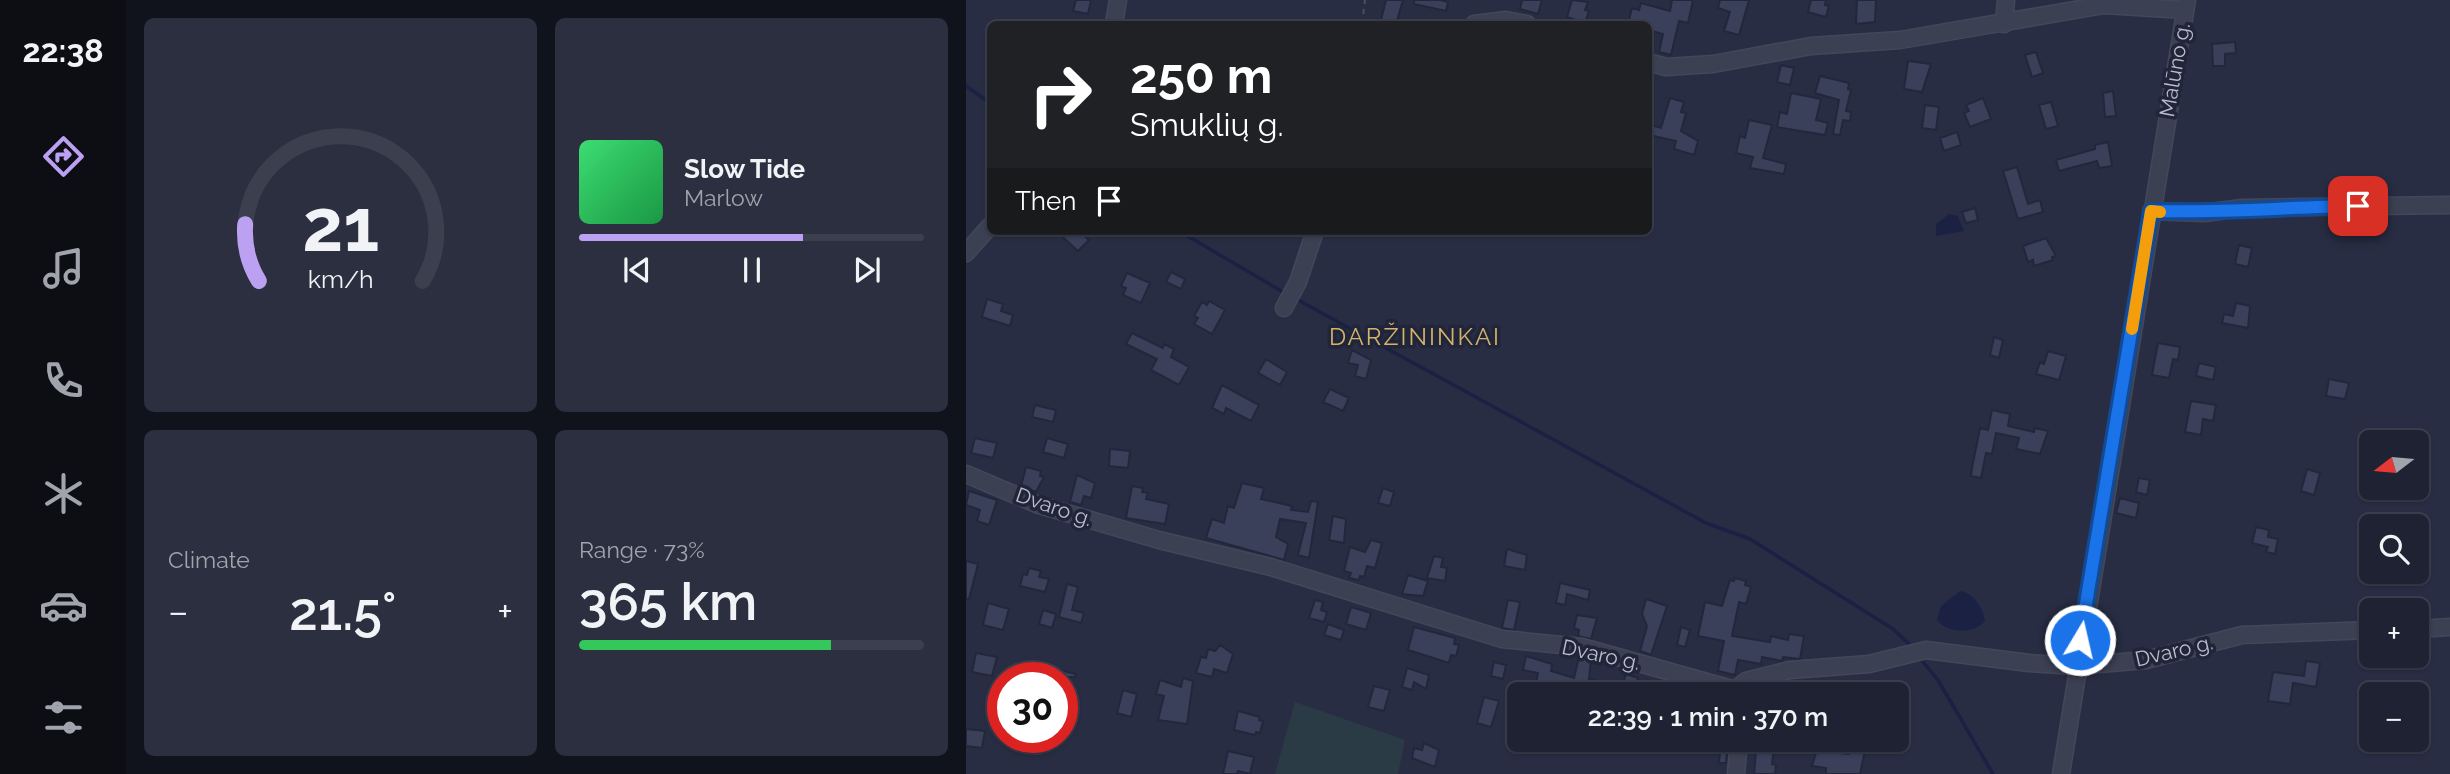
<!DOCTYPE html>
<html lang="en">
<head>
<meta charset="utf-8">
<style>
	:root { --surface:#1e2233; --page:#2b2f3f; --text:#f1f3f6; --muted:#a1a4ac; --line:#3c3f4e; --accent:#bca0f2 }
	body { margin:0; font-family:Raleway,sans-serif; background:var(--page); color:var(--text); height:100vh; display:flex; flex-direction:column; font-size:26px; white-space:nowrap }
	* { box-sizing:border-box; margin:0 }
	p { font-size:23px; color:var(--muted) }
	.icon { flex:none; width:38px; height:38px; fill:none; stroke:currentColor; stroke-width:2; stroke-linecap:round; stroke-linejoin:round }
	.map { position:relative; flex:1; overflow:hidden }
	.details { display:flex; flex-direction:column; gap:18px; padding:18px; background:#10131c; width:840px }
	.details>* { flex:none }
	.hud { position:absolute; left:21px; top:21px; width:665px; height:214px; border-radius:10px; box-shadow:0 2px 5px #0004,0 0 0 2px var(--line); background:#202124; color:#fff; overflow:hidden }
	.needle { width:46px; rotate:254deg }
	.tools { position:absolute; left:1393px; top:430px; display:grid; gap:14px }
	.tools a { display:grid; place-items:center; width:70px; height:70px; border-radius:10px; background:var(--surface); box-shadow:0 2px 5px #0004,0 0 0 2px var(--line); font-size:35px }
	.speed { position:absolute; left:21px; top:662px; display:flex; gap:14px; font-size:35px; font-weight:700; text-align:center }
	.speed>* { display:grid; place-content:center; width:91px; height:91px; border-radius:50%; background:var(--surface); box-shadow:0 2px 5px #0004,0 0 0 2px var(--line); line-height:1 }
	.speed .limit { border:10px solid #d22; background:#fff; color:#111 }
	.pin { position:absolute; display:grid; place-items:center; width:60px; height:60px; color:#fff; margin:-30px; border-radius:14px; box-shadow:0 4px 10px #0006 }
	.me { position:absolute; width:77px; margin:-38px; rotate:9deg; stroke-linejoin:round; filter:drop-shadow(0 0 5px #0008) }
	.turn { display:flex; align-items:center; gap:24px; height:147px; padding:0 28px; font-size:32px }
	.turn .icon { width:91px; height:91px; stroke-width:2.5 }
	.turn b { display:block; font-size:49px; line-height:60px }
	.then { display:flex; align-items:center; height:66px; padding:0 28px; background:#0003; gap:14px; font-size:26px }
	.big { font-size:52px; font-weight:600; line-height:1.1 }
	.details .card { flex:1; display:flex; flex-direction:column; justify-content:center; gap:10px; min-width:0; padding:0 24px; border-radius:10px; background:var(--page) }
	.details .dial { align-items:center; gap:0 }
	.dial svg { height:182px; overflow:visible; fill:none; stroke:var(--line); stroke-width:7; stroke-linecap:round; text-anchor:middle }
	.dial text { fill:var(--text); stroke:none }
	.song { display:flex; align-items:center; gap:21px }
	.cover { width:84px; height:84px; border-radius:10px; background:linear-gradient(135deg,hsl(140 70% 55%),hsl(140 70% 35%)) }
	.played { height:7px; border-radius:4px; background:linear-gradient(90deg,var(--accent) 65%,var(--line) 65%) }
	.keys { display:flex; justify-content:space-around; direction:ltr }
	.heat { display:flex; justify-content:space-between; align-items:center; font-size:38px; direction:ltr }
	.charge { height:10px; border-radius:5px; background:linear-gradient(90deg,#34c759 73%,var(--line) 0) }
	.details .tiles { flex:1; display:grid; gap:18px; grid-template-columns:repeat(2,1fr) }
	.trip { position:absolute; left:541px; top:682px; width:402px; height:70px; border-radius:10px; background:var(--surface); box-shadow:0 2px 5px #0004,0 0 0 2px var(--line); font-weight:600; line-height:70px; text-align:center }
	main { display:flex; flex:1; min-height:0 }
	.menu { display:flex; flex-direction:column; width:126px; justify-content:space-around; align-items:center; background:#0c0e14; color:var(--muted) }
	.menu .icon { width:49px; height:49px }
	.menu .current { color:var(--accent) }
	.menu b { font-size:32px; color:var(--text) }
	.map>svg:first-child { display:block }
	.green { fill:#2a3b45 }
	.water { fill:#1a2142 }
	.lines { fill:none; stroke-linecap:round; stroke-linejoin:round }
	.stream { stroke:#1a2142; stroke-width:3.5 }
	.building { fill:#3a405a; stroke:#23273b; stroke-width:2 }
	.minor-casing { stroke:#43475a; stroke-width:19 }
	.path { stroke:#43545c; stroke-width:2; stroke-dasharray:5 5; stroke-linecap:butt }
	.minor { stroke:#3c4053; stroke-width:16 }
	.route-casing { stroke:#114b97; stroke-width:18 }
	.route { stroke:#1a73e8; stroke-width:12 }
	.slow { stroke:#f59e0b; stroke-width:12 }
	.labels { text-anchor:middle; stroke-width:7; stroke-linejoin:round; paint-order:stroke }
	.street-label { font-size:21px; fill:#babdcd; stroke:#212539 }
	.quarter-label { font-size:24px; letter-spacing:2px; fill:#d6b36c; stroke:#212539 }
</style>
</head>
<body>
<main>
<nav class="menu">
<b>22:38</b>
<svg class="icon current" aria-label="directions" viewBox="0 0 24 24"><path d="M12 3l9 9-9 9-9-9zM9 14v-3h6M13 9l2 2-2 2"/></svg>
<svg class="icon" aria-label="music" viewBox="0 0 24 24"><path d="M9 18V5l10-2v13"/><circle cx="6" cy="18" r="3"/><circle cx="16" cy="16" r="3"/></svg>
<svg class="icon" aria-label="phone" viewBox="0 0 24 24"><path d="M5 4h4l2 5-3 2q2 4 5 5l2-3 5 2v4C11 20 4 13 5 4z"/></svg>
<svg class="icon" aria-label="climate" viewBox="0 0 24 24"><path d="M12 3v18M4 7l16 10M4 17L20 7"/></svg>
<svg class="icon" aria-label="car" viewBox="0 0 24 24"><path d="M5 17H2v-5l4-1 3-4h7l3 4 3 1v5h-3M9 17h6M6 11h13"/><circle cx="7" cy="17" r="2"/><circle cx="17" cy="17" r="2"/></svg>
<svg class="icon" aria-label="filters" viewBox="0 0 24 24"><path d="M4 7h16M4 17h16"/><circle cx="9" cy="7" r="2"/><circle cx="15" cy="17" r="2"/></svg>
</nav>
<section class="details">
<div class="tiles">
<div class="card dial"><svg viewBox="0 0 100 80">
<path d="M14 69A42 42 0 1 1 86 69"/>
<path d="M14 69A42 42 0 0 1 8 44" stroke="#bca0f2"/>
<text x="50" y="56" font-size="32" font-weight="700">21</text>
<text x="50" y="72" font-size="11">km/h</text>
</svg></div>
<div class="card">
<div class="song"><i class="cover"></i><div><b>Slow Tide</b><p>Marlow</p></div></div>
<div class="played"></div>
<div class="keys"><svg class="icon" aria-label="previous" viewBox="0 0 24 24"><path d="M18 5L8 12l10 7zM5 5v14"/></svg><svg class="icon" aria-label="pause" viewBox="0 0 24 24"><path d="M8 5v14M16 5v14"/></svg><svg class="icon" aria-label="next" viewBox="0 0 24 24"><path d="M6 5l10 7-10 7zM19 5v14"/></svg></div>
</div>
<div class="card"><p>Climate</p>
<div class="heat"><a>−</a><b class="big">21.5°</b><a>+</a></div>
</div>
<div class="card"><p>Range · 73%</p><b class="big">365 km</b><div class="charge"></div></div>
</div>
</section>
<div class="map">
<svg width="1484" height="774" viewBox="0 0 1484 774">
	<rect width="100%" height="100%" fill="#282d44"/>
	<!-- green -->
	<path class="green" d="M329 702 439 740 432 774H309Z"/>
	<!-- water -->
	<path class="water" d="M983 214 992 216 998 231 970 236V224Z
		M994 591C1008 593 1017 608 1019 621 1009 634 982 634 971 620L975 606Z"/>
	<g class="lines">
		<!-- stream -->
		<path class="stream" d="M0 86 24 103
			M213 231 317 292
			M332 300 740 523 784 539 927 629 945 646
			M953 657 972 680 1027 774"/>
	</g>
	<!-- building -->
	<path class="building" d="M110 0H125L122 14 107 11Z
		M420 0H437L430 24 415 20Z
		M448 0H474L482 2 480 11 448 4Z
		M556 0H576L572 14 554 9Z
		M606 0 622 2 619 10 623 11 619 23 601 17Z
		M706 0H727L722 23 713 21 705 55 693 52 697 34 682 30V24H662L666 8 673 10 675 3 704 11Z
		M754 0H783L773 35 758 31 764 12 752 8Z
		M845 0H860L859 5 863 6 860 17 842 12Z
		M891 0H910L909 22 890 24Z
		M1269 42 1270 53 1259 54V66H1247L1246 44Z
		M1070 52 1077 73 1066 77 1059 55Z
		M942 61 965 64 956 92 938 89Z
		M815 65 828 68 824 85 811 82Z
		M854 76 883 83 882 89 885 90 880 111 885 112 884 121 877 120 874 135 867 134 873 100 849 93Z
		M1147 91 1150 116 1139 117 1137 93Z
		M825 93 855 99 850 120 862 123 859 135 811 127 814 112 821 114Z
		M704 98 718 102 715 112 720 113 715 131 732 141 728 155 708 149 710 141 683 135 685 125 695 128Z
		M1017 98 1025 119 1004 127 998 113 1003 111 1000 105Z
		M1085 102 1092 126 1080 129 1073 105Z
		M959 105 973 107 970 130 956 128Z
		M783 120 806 125 797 158 820 164 818 174 784 168 787 157 770 153 774 136 779 138Z
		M991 132 995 145 978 151 974 138Z
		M1142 142 1146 166 1133 168 1131 161 1093 171 1090 160 1129 149V145Z
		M1051 167 1062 204 1074 200 1077 212 1052 219 1037 171Z
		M1009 208 1012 220 1000 223 996 212Z
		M90 231H113L123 240 112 251Z
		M1080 238 1090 256 1086 257 1087 260 1068 266 1067 260 1062 262 1057 246Z
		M1273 245 1286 248 1282 267 1269 264Z
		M205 272 219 279 215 289 200 282Z
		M161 273 184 283 175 303 157 295 160 288 155 286Z
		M21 299 37 304 35 311 47 315 44 326 16 317Z
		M243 301 259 310 246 334 228 324 232 318 228 316 236 302 241 305Z
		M1270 303 1284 306 1282 328 1256 323 1258 314 1267 316Z
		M166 333 197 348 198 344 208 349 205 357 223 367 213 385 185 370 191 359 160 344Z
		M1028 337 1037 340 1033 358 1024 355Z
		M1192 343 1214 347 1212 360 1207 359 1203 378 1186 375Z
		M386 350 405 360 400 379 389 376 392 365 382 363Z
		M1082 351 1100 356 1093 380 1070 374 1074 362 1078 364Z
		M300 359 321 372 314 385 292 373Z
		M1233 363 1250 367 1247 380 1230 376Z
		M1363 379 1383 383 1379 399 1360 396Z
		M256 385 293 405 285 421 260 408 258 414 246 408Z
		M364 389 383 398 377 411 357 402Z
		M1225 401 1250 405 1247 421 1237 419 1235 435 1219 432Z
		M69 405 90 410 87 422 66 417Z
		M1026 410 1044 414 1042 426 1068 432 1069 428 1082 431 1074 454 1050 449 1053 438 1030 433 1026 454 1020 453 1015 478 1005 476 1006 468 1014 428 1022 430Z
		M9 438 31 443 27 458 5 453Z
		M81 438 102 444 98 458 77 452Z
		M144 449 164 451 162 468 143 466Z
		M60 467 75 471 74 476 78 477 70 492 55 486Z
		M1341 469 1354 473 1348 495 1335 491Z
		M111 475 129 483 125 498 118 496 115 505 104 502Z
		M1173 478 1184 480 1181 495 1170 492Z
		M276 483 298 488 295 499 326 506 325 510 342 512 345 501 352 502 343 558 332 555 340 523 314 519 310 537 322 544 318 560 240 538 246 519 258 523 262 506 268 508Z
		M166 486 177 488 176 492 182 493 180 499 203 504 199 524 160 518Z
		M417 488 428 492 424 506 412 503Z
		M3 491 31 500 23 525 11 521 14 510 0 505Z
		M1154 498 1173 503 1170 518 1150 513Z
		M367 516 380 519 378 543 363 540Z
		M1290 527 1303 530 1302 537 1312 539 1309 554 1300 552 1302 547 1286 543Z
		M405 540 416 543 409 568 401 566 398 577 394 576 393 580 383 578 385 573 378 571 384 547 399 552Z
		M541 549 561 555 559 570 538 566Z
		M468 556 477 558 475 567 481 568 479 581 461 578Z
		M0 561 12 564 3 599H0Z
		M63 568 75 571 73 577 83 579 79 592 54 586 57 574 61 575Z
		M442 575 462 581 457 596 436 594Z
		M769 578 780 581 779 585 785 587 780 604 773 602 766 636 804 642 805 636 822 640 823 634 838 636 834 659 817 657 816 661 796 657 795 664 772 660 769 675 752 671 758 641 732 636 739 602 756 606 764 580 768 581Z
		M594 583 624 590 622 600 601 594 599 605 590 603Z
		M101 584 112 587 106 610 118 613 115 623 93 617Z
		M680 599 701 606 685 655 674 651 681 626 676 614Z
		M349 600 357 602 355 610 361 612 358 622 343 618Z
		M542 600 554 602 548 630 536 628Z
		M22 603 43 609 37 630 17 625Z
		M385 607 405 613 400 630 380 624Z
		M77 610 90 614 86 628 73 624Z
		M611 615 631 618 625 639 612 636 613 630 608 628Z
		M362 624 378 630 375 640 358 635Z
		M448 627 489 638 488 644 493 645 490 656 485 655 483 663 442 650Z
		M715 627 724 630 719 647 711 645Z
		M254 645 267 654 261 673 248 669 246 677 230 673 235 657 240 658 242 649 249 651Z
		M10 653 31 657 26 676 6 672Z
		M560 656 586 664 585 671 608 678 613 657 625 660 623 679 650 685 649 695H568L572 673 557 670Z
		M1340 661 1354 663 1350 687 1327 683 1324 704 1302 701 1307 672 1338 676Z
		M528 662 540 665 537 679 525 676Z
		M77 666 110 674 109 677H75Z
		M441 668 463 675 460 689 448 682 446 690 436 687Z
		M660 674 672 678 667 694 655 690Z
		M217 678 227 681 221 724 192 720 198 696 190 694 194 680 215 687Z
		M821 682H826L823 695H782L785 691 802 686 812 688 813 684Z
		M408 686 424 690 418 711 402 707Z
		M157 690 171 694 165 717 151 713Z
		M518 697 533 701 525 727 511 723Z
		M272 711 294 717 293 720 297 721 294 733 290 732 289 735 268 730Z
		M0 729 19 731 16 748 0 746Z
		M755 740 762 741 760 763H753Z
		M791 740H809L806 764 810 765 809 774H788Z
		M854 740H866L865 752 883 754 886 740H896L895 744 900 746 894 774H860V768L846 766Z
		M458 743 473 750 469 767 446 758 448 748 456 750Z
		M262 751 288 757 284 774 272 771 271 774H257Z"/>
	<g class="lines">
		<!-- minor casing -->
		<g class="minor-casing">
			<path id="minor" d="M148 24 152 0
				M508 24 540 20 561 24
				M1038 24 1040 0
				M682 62 700 67 747 64 845 46 934 40 1138 5 1219 10
				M1185 211 1238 213 1276 208 1484 205
				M0 253 24 226
				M318 308 332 282 349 231
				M0 474 73 505 193 540 305 567 536 639 616 647 769 690
				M1451 629 1484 627
				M769 690 780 681 824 670 903 664 960 650 1063 663 1110 666 1180 660 1276 635 1405 630
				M770 774 773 740
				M1095 774 1221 0"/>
		</g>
		<!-- path -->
		<path class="path" d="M396 24 399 0"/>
		<!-- minor -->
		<use href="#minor" class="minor"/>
	</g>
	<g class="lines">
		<!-- route casing -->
		<g class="route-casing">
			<path id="route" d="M1114 640 1185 211C1254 213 1323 207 1392 206"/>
		</g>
		<!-- route -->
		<use href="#route" class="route"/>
		<!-- slow -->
		<path class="slow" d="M1166 329 1185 211 1194 212"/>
	</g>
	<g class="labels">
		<!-- street labels -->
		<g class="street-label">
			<text transform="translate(1209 70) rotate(-80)" y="7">Malūno g.</text>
			<text transform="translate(88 507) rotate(19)" y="7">Dvaro g.</text>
			<text transform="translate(1208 651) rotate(-13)" y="7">Dvaro g.</text>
			<text transform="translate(635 655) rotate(12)" y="7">Dvaro g.</text>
		</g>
		<!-- quarter labels -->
		<g class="quarter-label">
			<text x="449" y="345">DARŽININKAI</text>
		</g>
	</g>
</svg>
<div class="tools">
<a><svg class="needle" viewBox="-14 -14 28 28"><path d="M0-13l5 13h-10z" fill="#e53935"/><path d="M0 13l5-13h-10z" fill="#a1a4ac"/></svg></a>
<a><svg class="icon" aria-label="search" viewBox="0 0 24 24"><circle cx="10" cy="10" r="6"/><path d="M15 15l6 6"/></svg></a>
<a>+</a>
<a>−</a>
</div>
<div class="speed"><div class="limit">30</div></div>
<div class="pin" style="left:1392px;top:206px;background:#d93025"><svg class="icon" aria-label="arrive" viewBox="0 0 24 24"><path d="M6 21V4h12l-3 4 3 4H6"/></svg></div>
<svg class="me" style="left:1114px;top:640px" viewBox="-20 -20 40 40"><circle r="17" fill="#1a73e8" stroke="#fff" stroke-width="3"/><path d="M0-11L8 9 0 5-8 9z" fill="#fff"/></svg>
<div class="trip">22:39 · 1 min · 370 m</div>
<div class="hud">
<div class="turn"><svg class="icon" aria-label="right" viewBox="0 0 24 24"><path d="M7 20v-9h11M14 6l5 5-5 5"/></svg><div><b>250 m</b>Smuklių g.</div></div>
<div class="then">Then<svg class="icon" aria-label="arrive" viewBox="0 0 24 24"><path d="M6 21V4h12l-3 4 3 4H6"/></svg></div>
</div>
</div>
</main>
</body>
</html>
